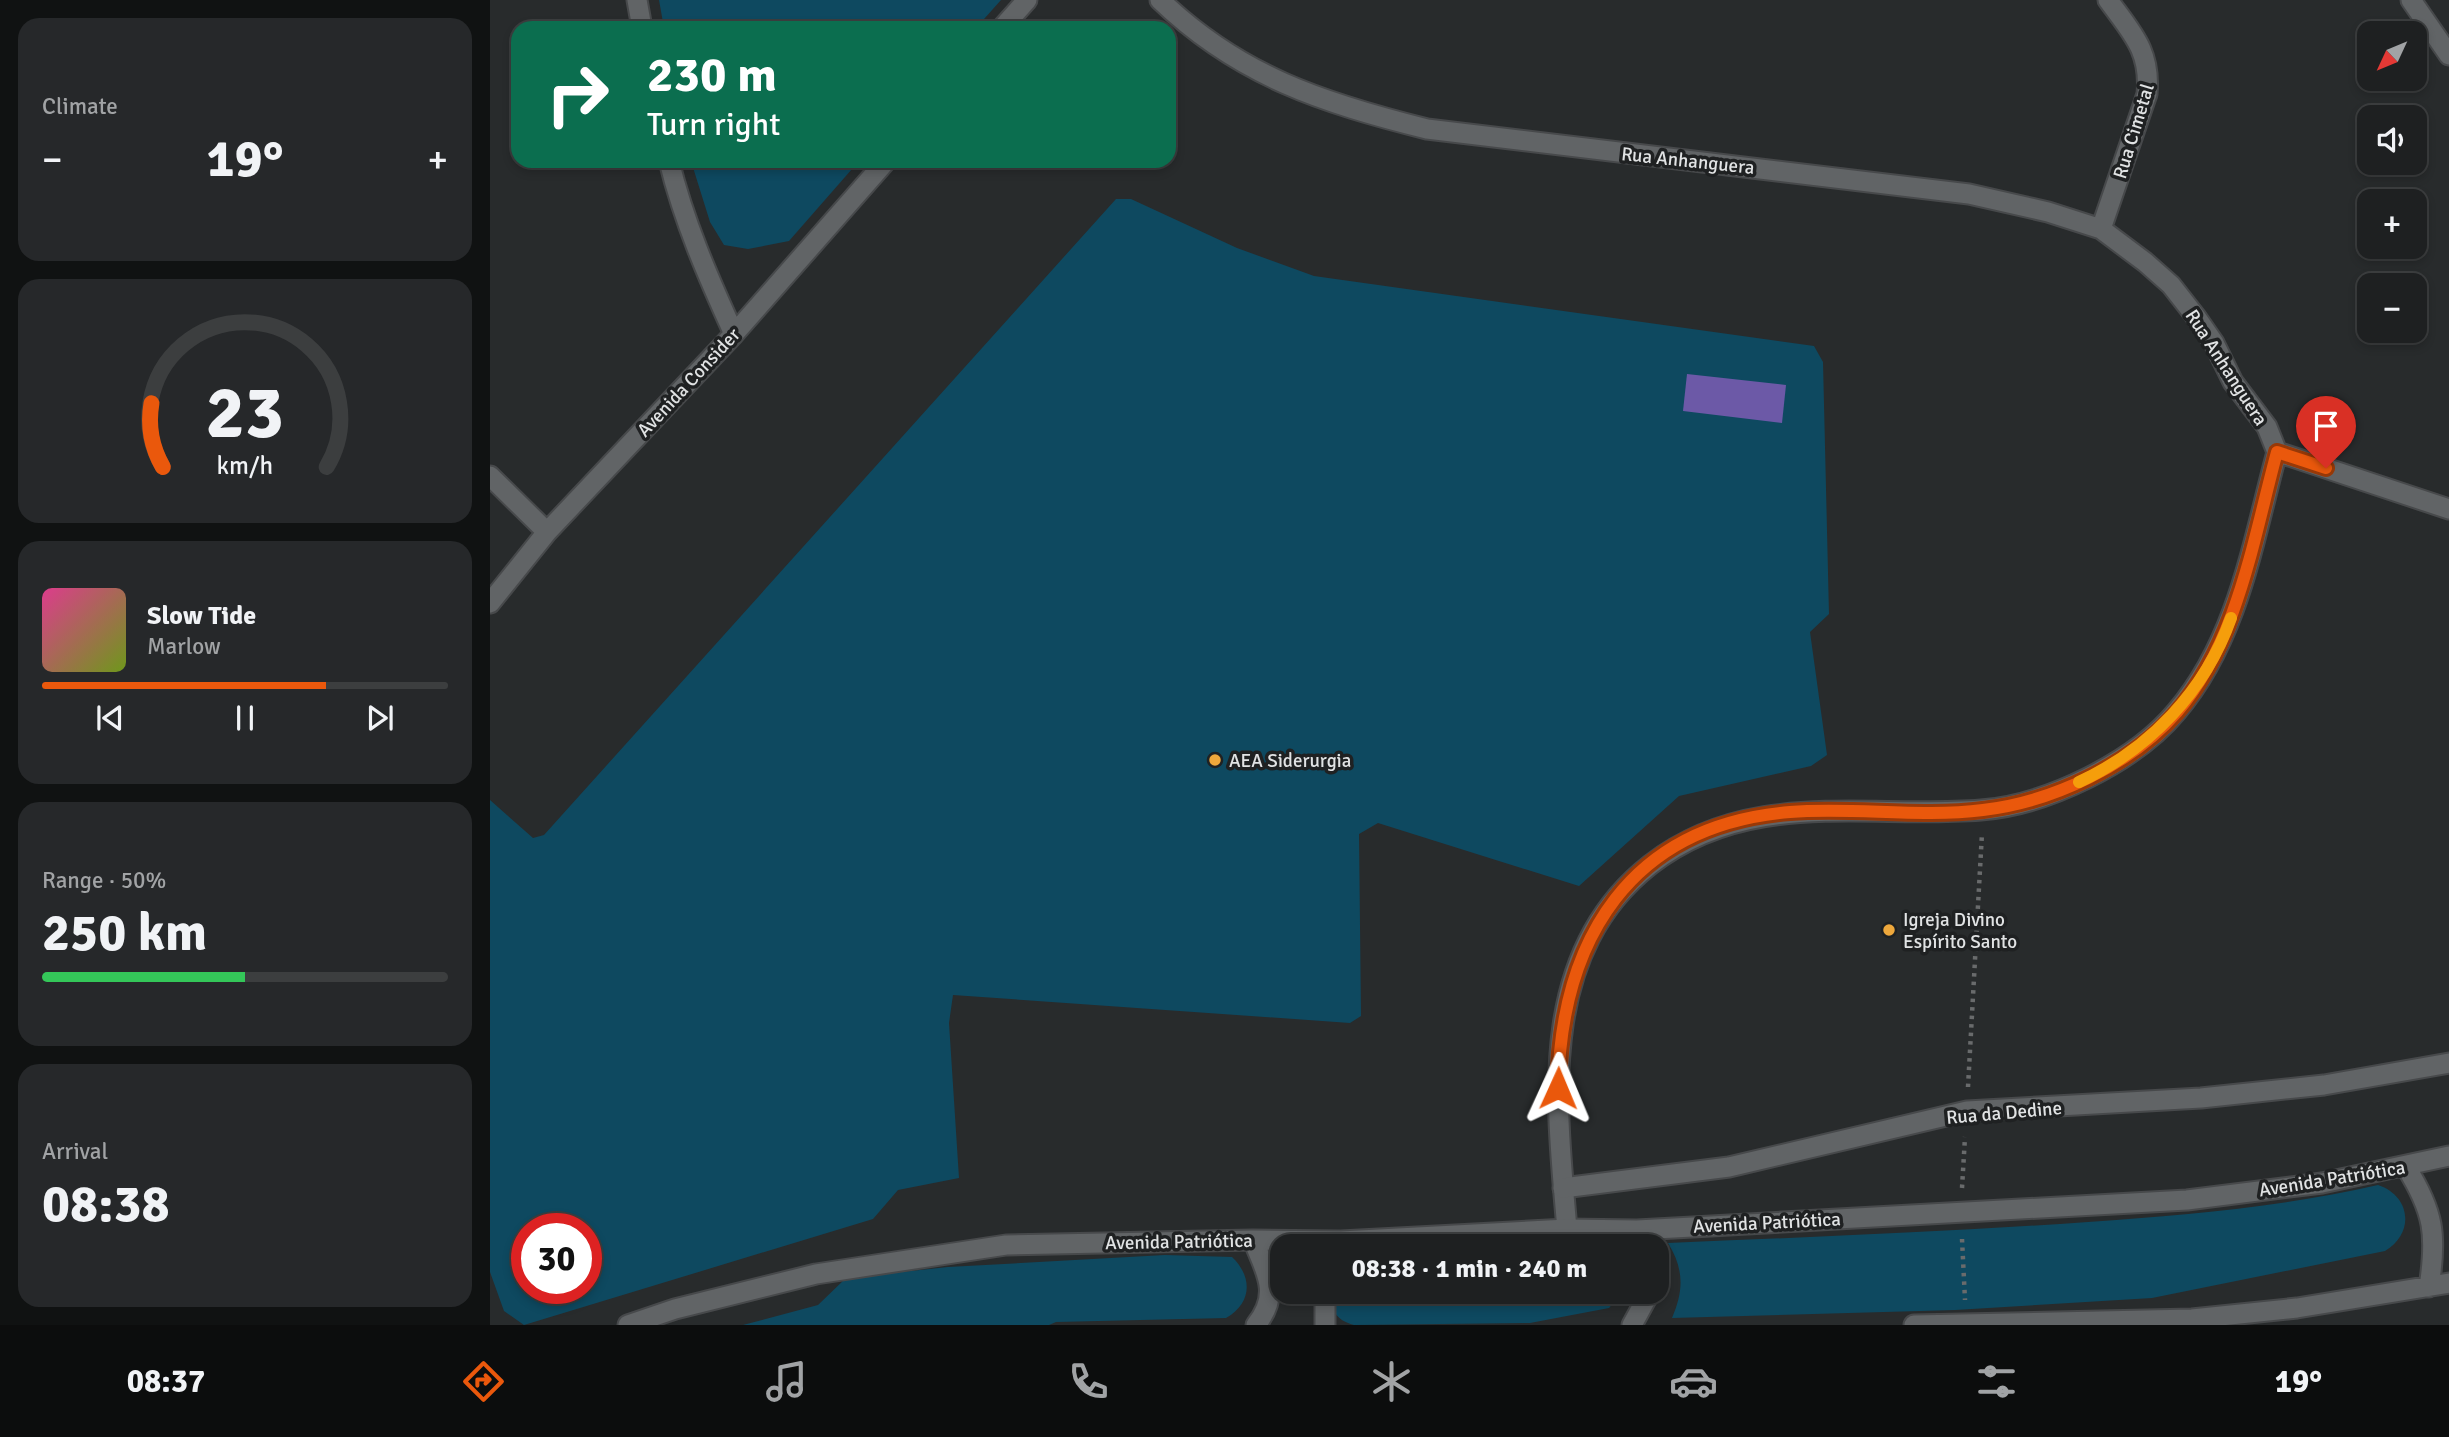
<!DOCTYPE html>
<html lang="en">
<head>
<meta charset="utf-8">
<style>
	:root { --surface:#1e2021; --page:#26282a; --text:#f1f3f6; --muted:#a1a3a5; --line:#3c3e3f; --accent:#ea580c }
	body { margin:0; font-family:Signika,sans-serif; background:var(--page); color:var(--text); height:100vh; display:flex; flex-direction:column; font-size:26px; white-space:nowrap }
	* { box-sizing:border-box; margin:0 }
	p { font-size:23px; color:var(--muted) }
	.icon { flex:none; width:38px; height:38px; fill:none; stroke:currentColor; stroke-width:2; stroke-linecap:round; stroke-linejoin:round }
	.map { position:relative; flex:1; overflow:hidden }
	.side { display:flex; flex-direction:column; gap:18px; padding:18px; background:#101212; width:490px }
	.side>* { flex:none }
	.top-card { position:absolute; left:21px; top:21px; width:665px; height:147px; border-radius:21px; box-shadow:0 4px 10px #0003,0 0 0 2px var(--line); background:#0b6e4f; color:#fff; overflow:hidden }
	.needle { width:46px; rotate:226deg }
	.fabs { position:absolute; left:1867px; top:21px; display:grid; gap:14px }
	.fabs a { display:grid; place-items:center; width:70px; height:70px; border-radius:14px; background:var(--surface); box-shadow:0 4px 10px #0003,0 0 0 2px var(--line); font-size:35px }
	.speed { position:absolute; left:21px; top:1213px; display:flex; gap:14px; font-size:35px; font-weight:700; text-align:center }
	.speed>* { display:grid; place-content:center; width:91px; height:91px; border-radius:50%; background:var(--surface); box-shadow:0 4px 10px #0003,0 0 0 2px var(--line); line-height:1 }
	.speed .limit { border:10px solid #d22; background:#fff; color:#111 }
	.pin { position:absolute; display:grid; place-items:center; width:60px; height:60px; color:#fff; margin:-72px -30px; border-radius:50% 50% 50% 0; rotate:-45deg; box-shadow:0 0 7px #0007 }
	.pin .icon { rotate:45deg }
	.me { position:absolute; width:77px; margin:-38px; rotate:1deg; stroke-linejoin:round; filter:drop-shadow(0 0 5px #0008) }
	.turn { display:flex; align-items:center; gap:24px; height:147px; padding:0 21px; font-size:32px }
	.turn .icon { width:91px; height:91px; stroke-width:2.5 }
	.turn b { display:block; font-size:49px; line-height:60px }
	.big { font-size:52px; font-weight:700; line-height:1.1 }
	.side .widget { flex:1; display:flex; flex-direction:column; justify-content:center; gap:10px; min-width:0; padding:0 24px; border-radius:21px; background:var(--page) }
	.side .dial { align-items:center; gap:0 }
	.dial svg { height:182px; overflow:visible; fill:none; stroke:var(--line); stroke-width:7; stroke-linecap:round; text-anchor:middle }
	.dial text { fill:var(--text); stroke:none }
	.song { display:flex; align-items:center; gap:21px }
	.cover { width:84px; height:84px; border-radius:10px; background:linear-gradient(135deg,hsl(330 70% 55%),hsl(80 70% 35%)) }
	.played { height:7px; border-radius:4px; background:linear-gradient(90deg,var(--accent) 70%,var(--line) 70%) }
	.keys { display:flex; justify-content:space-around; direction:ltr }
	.heat { display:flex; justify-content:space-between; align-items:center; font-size:38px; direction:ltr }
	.charge { height:10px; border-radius:5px; background:linear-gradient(90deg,#34c759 50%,var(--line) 0) }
	.trip { position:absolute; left:780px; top:1234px; width:399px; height:70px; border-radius:21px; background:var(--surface); box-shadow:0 4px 10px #0003,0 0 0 2px var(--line); font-weight:700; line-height:70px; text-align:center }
	.tabs { display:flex; height:112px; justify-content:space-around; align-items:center; background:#0c0d0d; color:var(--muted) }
	.tabs .icon { width:49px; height:49px }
	.tabs .current { color:var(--accent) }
	.tabs b { font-size:32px; color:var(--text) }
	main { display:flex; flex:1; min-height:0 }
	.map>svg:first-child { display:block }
	.green { fill:#0e4960; fill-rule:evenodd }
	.water { fill:#6c59a7 }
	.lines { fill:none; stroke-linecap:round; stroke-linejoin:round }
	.minor-casing { stroke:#47494b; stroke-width:23 }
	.tertiary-casing { stroke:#47494b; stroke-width:23 }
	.secondary-casing { stroke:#47494b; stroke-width:23 }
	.path { stroke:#696b6c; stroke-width:4.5; stroke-dasharray:3.5 5; stroke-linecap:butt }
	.minor { stroke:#616466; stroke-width:19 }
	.tertiary { stroke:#616466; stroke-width:19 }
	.secondary { stroke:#616466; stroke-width:19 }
	.route-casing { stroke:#983908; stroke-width:18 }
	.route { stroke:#ea580c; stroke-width:12 }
	.slow { stroke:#f59e0b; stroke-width:12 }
	.poi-dot { fill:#eea83c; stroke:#1f2122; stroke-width:2.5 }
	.labels { text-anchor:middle; stroke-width:7; stroke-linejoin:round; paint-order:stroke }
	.street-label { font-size:19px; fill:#e1e3e4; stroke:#1f2122 }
	.poi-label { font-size:19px; fill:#e1e3e4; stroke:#1f2122; text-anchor:start }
</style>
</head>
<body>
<main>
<section class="side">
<div class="widget"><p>Climate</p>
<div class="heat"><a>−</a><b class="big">19°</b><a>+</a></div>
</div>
<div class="widget dial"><svg viewBox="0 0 100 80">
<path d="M14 69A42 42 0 1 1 86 69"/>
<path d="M14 69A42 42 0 0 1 9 41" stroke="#ea580c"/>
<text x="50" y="56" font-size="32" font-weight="700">23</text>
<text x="50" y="72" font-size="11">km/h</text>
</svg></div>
<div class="widget">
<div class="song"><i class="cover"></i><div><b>Slow Tide</b><p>Marlow</p></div></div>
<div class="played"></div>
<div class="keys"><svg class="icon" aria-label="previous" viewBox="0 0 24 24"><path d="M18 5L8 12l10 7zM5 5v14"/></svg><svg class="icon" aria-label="pause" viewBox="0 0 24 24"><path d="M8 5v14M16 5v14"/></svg><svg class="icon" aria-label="next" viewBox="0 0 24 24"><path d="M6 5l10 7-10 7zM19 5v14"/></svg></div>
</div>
<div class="widget"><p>Range · 50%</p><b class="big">250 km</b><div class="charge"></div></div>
<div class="widget"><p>Arrival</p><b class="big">08:38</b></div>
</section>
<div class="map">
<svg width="1959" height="1325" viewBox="0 0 1959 1325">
	<rect width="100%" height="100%" fill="#282b2c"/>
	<!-- green -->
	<path class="green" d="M169 0H511L486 28H174Z
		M201 161H369L299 241 258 249 234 245 220 222Z
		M626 199H641L747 248 824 276 1324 346 1333 362 1339 614 1320 632 1337 755 1321 766 1189 796 1089 886 888 823 869 834 871 1016 860 1023 463 995 459 1023 469 1178 408 1190 383 1219 34 1325 14 1311 0 1272V800L43 838 54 835ZM37 1228H96V1288H37Z
		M1888 1185C1921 1196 1925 1233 1895 1251L1662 1298 1465 1310 1182 1318C1194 1290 1194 1269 1178 1243 1318 1237 1458 1232 1598 1222 1695 1215 1792 1207 1888 1185Z
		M675 1255 742 1257C763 1277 762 1303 736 1318L566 1322 559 1325H253L328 1305 356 1278 458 1267Z
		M838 1292H1133L1119 1308 1040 1323 864 1325C845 1320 841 1309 838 1292Z"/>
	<!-- water -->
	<path class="water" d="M1197 374 1296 385 1292 423 1193 411Z"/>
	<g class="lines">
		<!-- minor casing -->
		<g class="minor-casing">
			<path id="minor" d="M147 0 152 28
				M670 0C749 76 833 103 937 129L1479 194 1558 212 1611 229 1655 262 1681 285 1706 317 1724 343 1743 382 1777 427 1787 452C1763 541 1748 639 1687 711 1645 762 1557 805 1491 810 1376 819 1259 788 1160 865 1047 954 1066 1102 1077 1229
				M1921 0 1959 55
				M512 28 537 0
				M179 161C194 222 218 277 244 334
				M1611 229 1657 94C1661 51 1642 33 1618 0
				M1787 452 1959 509
				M0 476 57 532
				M0 603 57 532 244 334 396 161"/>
		</g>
		<!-- tertiary casing -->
		<g class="tertiary-casing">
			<path id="tertiary" d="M1073 1188 1239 1167 1477 1111 1711 1098 1834 1085 1959 1063"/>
		</g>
		<!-- secondary casing -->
		<g class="secondary-casing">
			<path id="secondary" d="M1916 1167C1944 1212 1947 1235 1939 1287
				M763 1240C776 1272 791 1294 766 1325
				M835 1292V1325
				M138 1325 185 1309 326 1274 516 1245 763 1240 851 1241 1077 1229 1147 1230 1697 1200 1832 1183 1959 1156
				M1142 1325 1160 1292
				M1424 1325 1702 1319 1807 1308 1959 1283"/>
		</g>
		<!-- path -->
		<path class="path" d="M1478 1087 1492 833
			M1472 1188 1475 1137
			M1472 1239 1475 1300"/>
		<!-- minor -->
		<use href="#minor" class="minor"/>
		<!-- tertiary -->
		<use href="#tertiary" class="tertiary"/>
		<!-- secondary -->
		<use href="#secondary" class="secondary"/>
	</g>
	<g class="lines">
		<!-- route casing -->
		<g class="route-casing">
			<path id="route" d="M1068 1088C1071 938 1141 825 1300 812 1364 807 1430 818 1493 810 1562 802 1641 765 1687 712 1748 641 1763 540 1787 452L1836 468"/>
		</g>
		<!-- route -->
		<use href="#route" class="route"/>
		<!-- slow -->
		<path class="slow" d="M1589 782C1660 749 1715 691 1741 618"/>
	</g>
	<!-- markers -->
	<g class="poi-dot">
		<circle cx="725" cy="760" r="7"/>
		<circle cx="1399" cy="930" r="7"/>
	</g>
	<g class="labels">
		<!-- street labels -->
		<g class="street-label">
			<text transform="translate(1643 131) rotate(-73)" y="7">Rua Cimetal</text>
			<text transform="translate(1198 160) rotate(6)" y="7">Rua Anhanguera</text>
			<text transform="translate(1737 367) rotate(57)" y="7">Rua Anhanguera</text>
			<text transform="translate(198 382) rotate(-47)" y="7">Avenida Consider</text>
			<text transform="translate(1514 1112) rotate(-5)" y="7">Rua da Dedine</text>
			<text transform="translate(1842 1178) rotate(-9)" y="7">Avenida Patriótica</text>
			<text transform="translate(1277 1222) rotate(-3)" y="7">Avenida Patriótica</text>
			<text transform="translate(689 1241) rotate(-1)" y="7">Avenida Patriótica</text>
		</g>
		<!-- poi labels -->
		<g class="poi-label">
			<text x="739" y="767">AEA Siderurgia</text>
			<text x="1413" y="926">Igreja Divino<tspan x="1413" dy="22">Espírito Santo</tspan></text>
		</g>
	</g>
</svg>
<div class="fabs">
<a><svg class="needle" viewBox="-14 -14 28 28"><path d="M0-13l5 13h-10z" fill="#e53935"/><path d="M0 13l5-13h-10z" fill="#a1a3a5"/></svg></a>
<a><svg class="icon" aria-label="sound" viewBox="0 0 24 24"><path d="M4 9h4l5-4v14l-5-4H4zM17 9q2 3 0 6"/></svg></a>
<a>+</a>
<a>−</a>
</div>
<div class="speed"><div class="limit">30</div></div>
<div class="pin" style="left:1836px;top:468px;background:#d93025"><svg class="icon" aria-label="arrive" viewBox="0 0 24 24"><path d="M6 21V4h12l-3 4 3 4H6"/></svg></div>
<svg class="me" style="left:1068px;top:1088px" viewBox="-20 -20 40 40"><path d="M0-17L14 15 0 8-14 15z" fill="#ea580c" stroke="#fff" stroke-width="4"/></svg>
<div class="trip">08:38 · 1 min · 240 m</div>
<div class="top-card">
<div class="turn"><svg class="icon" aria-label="right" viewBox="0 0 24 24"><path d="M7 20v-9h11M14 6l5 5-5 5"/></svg><div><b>230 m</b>Turn right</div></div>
</div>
</div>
</main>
<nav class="tabs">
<b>08:37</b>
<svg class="icon current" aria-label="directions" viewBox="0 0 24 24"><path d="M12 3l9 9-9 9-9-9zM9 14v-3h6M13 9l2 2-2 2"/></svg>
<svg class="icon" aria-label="music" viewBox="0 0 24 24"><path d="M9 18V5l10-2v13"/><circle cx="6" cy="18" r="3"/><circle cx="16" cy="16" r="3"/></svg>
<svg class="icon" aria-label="phone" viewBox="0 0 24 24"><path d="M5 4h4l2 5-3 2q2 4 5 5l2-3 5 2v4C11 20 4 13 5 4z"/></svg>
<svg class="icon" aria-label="climate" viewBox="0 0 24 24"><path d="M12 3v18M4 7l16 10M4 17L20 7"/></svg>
<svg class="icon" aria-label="car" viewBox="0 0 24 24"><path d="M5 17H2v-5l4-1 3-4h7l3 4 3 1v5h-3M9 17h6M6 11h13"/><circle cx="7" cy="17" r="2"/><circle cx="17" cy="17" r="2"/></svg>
<svg class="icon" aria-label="filters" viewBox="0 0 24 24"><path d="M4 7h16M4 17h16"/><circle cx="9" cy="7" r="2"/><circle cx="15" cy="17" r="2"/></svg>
<b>19°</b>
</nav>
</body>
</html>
